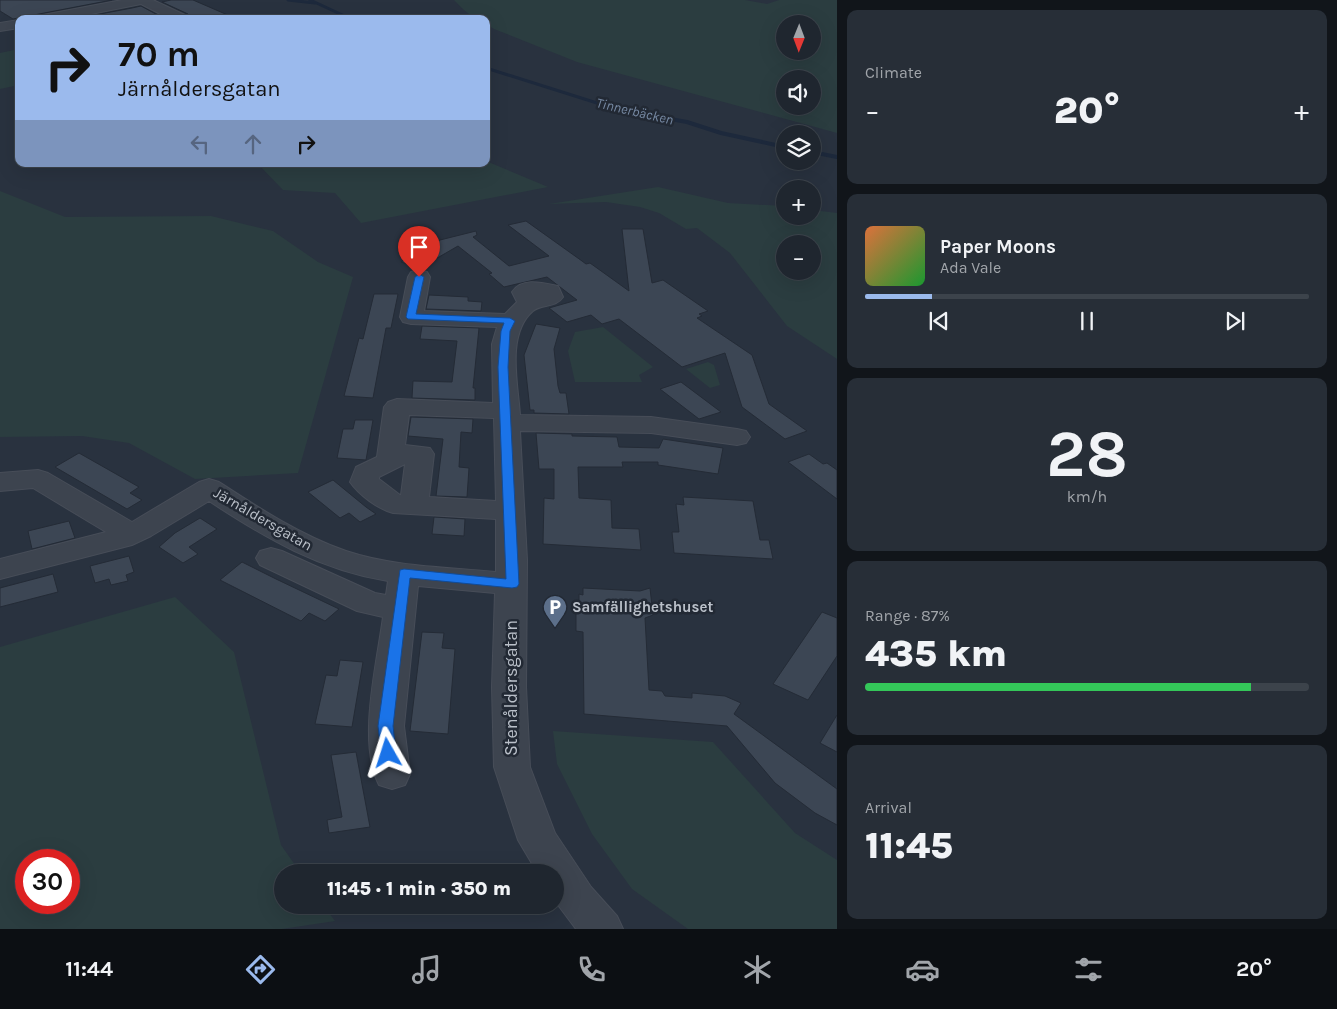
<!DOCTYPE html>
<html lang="en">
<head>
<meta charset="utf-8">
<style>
	:root { --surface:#1f262f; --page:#272e37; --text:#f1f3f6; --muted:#a1a5aa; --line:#3c434b; --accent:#9bbaed }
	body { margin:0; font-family:Karla,sans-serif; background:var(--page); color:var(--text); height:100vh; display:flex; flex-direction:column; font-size:19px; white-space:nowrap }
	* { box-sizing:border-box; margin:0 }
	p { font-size:16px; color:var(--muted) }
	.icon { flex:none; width:28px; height:28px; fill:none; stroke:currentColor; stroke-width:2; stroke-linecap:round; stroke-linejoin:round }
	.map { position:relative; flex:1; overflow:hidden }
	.panel { display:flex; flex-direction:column; gap:10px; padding:10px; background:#11151a; width:500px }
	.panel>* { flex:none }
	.banner { position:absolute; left:15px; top:15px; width:475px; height:152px; border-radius:10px; box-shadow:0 5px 20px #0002,0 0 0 1px var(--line); background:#9bbaed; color:#111; overflow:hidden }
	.needle { width:32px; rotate:181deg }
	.controls { position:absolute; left:776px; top:15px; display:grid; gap:10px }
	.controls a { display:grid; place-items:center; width:45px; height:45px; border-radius:50%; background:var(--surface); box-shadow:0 5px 20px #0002,0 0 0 1px var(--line); font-size:25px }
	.speed { position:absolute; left:15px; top:849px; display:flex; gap:10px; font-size:25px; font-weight:700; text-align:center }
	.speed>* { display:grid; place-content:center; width:65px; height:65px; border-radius:50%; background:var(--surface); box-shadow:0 5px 20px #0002,0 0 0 1px var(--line); line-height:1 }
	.speed .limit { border:8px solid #d22; background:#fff; color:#111 }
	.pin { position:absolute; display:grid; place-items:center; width:42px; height:42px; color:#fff; margin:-51px -21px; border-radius:50% 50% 50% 0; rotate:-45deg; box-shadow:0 0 5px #0007 }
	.pin .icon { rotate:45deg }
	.me { position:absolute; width:55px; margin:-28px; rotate:354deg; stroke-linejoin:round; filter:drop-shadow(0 0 4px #0008) }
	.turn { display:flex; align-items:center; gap:18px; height:105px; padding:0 20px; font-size:22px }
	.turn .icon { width:65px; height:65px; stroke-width:2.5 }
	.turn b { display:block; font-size:35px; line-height:42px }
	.lanes { display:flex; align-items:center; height:48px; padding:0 20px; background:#0003; justify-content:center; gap:25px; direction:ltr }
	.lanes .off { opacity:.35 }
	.big { font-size:38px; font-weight:800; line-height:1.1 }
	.panel .card { flex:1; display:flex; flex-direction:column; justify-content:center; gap:8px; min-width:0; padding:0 18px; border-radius:10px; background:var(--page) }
	.panel .dial { align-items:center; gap:0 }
	.dial b { font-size:65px; line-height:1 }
	.song { display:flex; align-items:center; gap:15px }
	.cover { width:60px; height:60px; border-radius:8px; background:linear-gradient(135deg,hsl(20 70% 55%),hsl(130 70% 35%)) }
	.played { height:5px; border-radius:2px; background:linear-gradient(90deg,var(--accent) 15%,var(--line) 15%) }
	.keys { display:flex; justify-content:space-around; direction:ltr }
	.heat { display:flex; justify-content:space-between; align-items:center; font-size:28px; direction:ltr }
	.charge { height:8px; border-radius:4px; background:linear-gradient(90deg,#34c759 87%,var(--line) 0) }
	.trip { position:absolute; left:274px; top:864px; width:290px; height:50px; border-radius:25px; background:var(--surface); box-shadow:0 5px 20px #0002,0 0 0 1px var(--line); font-weight:800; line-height:50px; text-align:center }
	.menu { display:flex; height:80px; justify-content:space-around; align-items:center; background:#0c0f13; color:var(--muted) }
	.menu .icon { width:35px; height:35px }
	.menu .active { color:var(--accent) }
	.menu b { font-size:22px; color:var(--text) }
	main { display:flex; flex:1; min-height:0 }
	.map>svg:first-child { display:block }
	.green { fill:#2b3d40; fill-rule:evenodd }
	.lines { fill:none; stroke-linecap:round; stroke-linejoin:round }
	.stream-far1 { stroke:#1d293c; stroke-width:3 }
	.stream { stroke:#1d293c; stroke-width:4 }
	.building { fill:#3c4654; stroke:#242b36 }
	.minor-casing { stroke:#474d58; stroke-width:2 }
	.minor { fill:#3d444f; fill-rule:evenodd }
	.route { fill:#1a73e8; stroke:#114b97 }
	.labels { text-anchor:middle; stroke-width:5; stroke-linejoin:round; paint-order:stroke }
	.far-water-label { font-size:14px; font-style:italic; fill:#778aa4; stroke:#222934 }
	.street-label { font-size:15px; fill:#bac0c9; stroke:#222934 }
	.poi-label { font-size:15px; font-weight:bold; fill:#bac0c9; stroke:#222934; text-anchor:start }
	.near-street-label { font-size:18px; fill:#bac0c9; stroke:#222934 }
</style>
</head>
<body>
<main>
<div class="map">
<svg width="837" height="929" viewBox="0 0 837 929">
	<rect width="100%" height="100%" fill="#29323f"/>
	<!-- green -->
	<path class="green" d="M454 0H745L767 4 779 0H837V133L577 62 494 29 486 24V19C471 19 464 10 454 0ZM785 24H812V51H785ZM785 79H812V106H785Z
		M19 49V85L0 89V53Z
		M486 161 548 187 361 223 335 193 283 190 258 164H486Z
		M658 187 728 203 785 206V216H812L813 210 837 213V359L787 326 730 253 697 228 686 229 659 213 640 207 606 202 549 204ZM785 244H812V271H785Z
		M0 191 65 217 211 216 273 231 318 262 353 277 298 473 195 479 129 443 82 436 0 437Z
		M603 327 653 367 639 375 642 382H575L568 351 575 332Z
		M708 362 714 365 720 385 710 388 686 369Z
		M175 597 234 652 281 845 300 872H282V905H323L335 921 282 929H0V647ZM26 860H69V902H26Z
		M553 731 713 742 795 833 837 860V929H688L632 889 592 834 557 764Z"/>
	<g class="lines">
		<!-- stream-far1 -->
		<path class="stream-far1" d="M288 0 315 3
			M310 0 351 19
			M486 68 616 109 633 112"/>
		<!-- stream -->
		<path class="stream" d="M626 111 687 122 721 133 785 147
			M812 152 837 157"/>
	</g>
	<!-- building -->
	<path class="building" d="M0 0H112L13 19 0 11Z
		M171 0H193L237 19H191L188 14 162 2Z
		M141 6 165 19 79 18 132 8Z
		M526 221 582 261 586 264 590 263 629 291 622 229H643L652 283 663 280 708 311 699 314 702 316 697 318 752 355 769 404 807 431 785 439 742 407 725 353 682 367 619 319 602 324 591 315 567 322 549 308 577 300 547 277 504 287 489 274 492 273 458 246 420 268 401 262 440 240 476 231 477 235 473 237 509 266 549 256 508 225Z
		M374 294H398L391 328H386L373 398 344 396 359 338 363 339Z
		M429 295 468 297V301L482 302 481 311 426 309Z
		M536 324 560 328 554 349 558 386 560 393H566L569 414 534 413V410H530L524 355Z
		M422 326 479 328 473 388H475V400L412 398 413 381 452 382 457 341 420 339Z
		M681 382 721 412 699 419 660 389Z
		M411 417 473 419 472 433 461 432 459 467 469 468 467 497 436 496 443 439 408 436Z
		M355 420H373L366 460 337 458 343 429H353Z
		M536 433 572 434V436L617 437 619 447 659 448 663 439 723 448 718 474 658 465V462H622L623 467H578L579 498 611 500 612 528 639 529 641 550 543 544 544 498 554 499V469H539Z
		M79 453 139 487 130 493 142 500 127 509 55 467Z
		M809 454 823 464 827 463 837 470V499L788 462Z
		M333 480 366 507 376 514 360 522 349 513 340 518 308 492Z
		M683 497 753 501 760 540H769L773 559 674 553 672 532H679L676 504 684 505Z
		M434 517 465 519 464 536 432 534Z
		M200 518 217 529 189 547 198 554 183 563 159 547 175 533Z
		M69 521 75 538 32 549 28 531Z
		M129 556 134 572 126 575 128 581 111 585 109 579 95 583 90 566Z
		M242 562 276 579 339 609 325 621 309 613 301 621 220 580Z
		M53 574 58 592 0 607V588Z
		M583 588 640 591 650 588 653 615 645 618 649 690 662 691 665 696 692 698V693L725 696 741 703 734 714 837 789V825L815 813 775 783 727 726 584 714 583 632 576 631V611L579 612V594L583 595Z
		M822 612 837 618V656L808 700 773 684Z
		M422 632 444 633 442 648 455 649 448 734 410 731Z
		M340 660 363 662 352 727 315 724 326 675 337 676Z
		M837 715V752L820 743Z
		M356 752 370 827 329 833 327 820 342 817 331 755Z"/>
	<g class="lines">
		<!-- minor casing -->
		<g class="minor-casing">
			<path id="minor" d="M122 0H153L187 16 189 19H170L141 4 66 19H36L43 15Z
				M19 20V28L0 31V23Z
				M419 270 427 272 430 277 424 311 505 314 517 302 512 292C522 277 543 283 558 286L563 297C556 308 541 304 533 311 506 334 518 384 520 415L651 417 737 429 746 431 750 437 746 443 737 445 651 433 520 431 527 560 526 687 530 767 555 833 591 887 617 916 623 929H576L555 901V872H537L518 840 494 767 492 687 495 593 418 586 404 726 410 774 405 785 392 789 379 785C357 742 377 663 383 617L357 611 260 565 256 558 260 551 271 548 282 551 375 593 386 595 388 581C320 570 265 538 209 501L151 536 132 545 0 579V559L106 532 33 488 0 491V473L38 470 48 473 132 522 199 482 209 479 219 482C259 508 300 535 346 551 394 567 447 567 496 572V519L393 513C378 509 359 495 350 482L356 467 377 457 384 407 388 402 397 399 493 403 492 344 497 327 411 324 403 322 400 317 408 277 411 272ZM409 415 494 418 496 501 429 497 434 454 430 448 405 445ZM405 464 401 495H400L379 479V477Z"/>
		</g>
		<!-- minor -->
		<use href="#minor" class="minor"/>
	</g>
	<!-- route -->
	<path class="route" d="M419 274 424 277 416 314 510 318 515 321 510 331 508 367 519 584 517 587 512 588 410 578 393 726 396 753 394 757 388 759 383 757 381 753 378 726 400 570 404 569 506 579 498 367 501 331 504 323 408 319 406 317 415 277Z"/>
	<!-- icons -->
	<defs>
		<g id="parking-pin" transform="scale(1.25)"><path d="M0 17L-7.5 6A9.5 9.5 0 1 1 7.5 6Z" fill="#5c6f8a" stroke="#222934"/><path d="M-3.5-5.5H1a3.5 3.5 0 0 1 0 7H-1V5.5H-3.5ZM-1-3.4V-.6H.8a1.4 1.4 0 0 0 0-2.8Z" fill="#fff"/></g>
	</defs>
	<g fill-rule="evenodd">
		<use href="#parking-pin" x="555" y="607"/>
	</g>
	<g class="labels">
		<!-- far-water labels -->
		<g class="far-water-label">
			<text transform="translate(635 111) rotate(13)" y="5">Tinnerbäcken</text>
		</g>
		<!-- street labels -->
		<g class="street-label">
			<text transform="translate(263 519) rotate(30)" y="5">Järnåldersgatan</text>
		</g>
		<!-- poi labels -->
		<g class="poi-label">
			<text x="572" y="612">Samfällighetshuset</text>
		</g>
		<!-- near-street labels -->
		<g class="near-street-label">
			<text transform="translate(511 688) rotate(-90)" y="6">Stenåldersgatan</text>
		</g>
	</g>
</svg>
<div class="controls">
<a><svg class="needle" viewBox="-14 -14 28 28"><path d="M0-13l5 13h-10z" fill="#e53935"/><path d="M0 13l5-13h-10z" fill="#a1a5aa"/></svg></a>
<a><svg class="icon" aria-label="sound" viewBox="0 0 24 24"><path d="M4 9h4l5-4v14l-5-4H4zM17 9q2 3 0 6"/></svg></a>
<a><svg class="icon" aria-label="layers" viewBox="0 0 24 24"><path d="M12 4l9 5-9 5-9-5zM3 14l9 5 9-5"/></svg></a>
<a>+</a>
<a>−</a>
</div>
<div class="speed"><div class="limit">30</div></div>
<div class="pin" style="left:419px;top:277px;background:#d93025"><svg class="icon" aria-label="arrive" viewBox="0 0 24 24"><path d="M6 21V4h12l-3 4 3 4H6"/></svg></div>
<svg class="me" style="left:388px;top:753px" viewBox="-20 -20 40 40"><path d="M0-17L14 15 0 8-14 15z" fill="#1a73e8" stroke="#fff" stroke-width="4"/></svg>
<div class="trip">11:45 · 1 min · 350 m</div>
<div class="banner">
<div class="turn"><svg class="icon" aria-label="right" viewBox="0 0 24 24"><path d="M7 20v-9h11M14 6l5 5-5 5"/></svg><div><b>70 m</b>Järnåldersgatan</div></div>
<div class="lanes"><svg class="icon off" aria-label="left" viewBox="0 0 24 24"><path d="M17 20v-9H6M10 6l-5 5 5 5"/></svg><svg class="icon off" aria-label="ahead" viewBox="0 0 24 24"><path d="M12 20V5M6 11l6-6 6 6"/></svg><svg class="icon" aria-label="right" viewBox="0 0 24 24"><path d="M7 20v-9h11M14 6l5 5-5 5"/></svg></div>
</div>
</div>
<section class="panel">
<div class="card"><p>Climate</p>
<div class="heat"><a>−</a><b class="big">20°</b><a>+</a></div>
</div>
<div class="card">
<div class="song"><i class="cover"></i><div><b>Paper Moons</b><p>Ada Vale</p></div></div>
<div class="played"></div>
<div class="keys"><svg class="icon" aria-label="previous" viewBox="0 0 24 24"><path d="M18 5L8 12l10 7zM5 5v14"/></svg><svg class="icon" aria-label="pause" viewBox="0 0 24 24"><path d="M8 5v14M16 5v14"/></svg><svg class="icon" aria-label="next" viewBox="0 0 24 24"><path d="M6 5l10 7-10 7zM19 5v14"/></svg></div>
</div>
<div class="card dial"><b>28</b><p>km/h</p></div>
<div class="card"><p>Range · 87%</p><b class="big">435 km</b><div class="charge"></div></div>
<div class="card"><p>Arrival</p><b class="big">11:45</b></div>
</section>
</main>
<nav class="menu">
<b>11:44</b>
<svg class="icon active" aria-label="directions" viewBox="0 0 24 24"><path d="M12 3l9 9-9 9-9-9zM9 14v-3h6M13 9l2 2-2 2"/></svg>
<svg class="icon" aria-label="music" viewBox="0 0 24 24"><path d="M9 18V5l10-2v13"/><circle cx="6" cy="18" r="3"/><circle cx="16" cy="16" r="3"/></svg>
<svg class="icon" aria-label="phone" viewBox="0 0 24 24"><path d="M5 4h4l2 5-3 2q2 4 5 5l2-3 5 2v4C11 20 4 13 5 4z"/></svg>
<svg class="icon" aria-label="climate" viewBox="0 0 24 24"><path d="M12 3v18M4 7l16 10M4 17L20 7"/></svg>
<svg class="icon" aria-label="car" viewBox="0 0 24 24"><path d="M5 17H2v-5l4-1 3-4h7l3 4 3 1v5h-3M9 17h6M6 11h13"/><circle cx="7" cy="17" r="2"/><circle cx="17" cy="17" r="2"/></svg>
<svg class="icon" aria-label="filters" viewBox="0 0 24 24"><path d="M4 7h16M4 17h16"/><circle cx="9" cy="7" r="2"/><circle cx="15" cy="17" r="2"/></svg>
<b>20°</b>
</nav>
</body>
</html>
